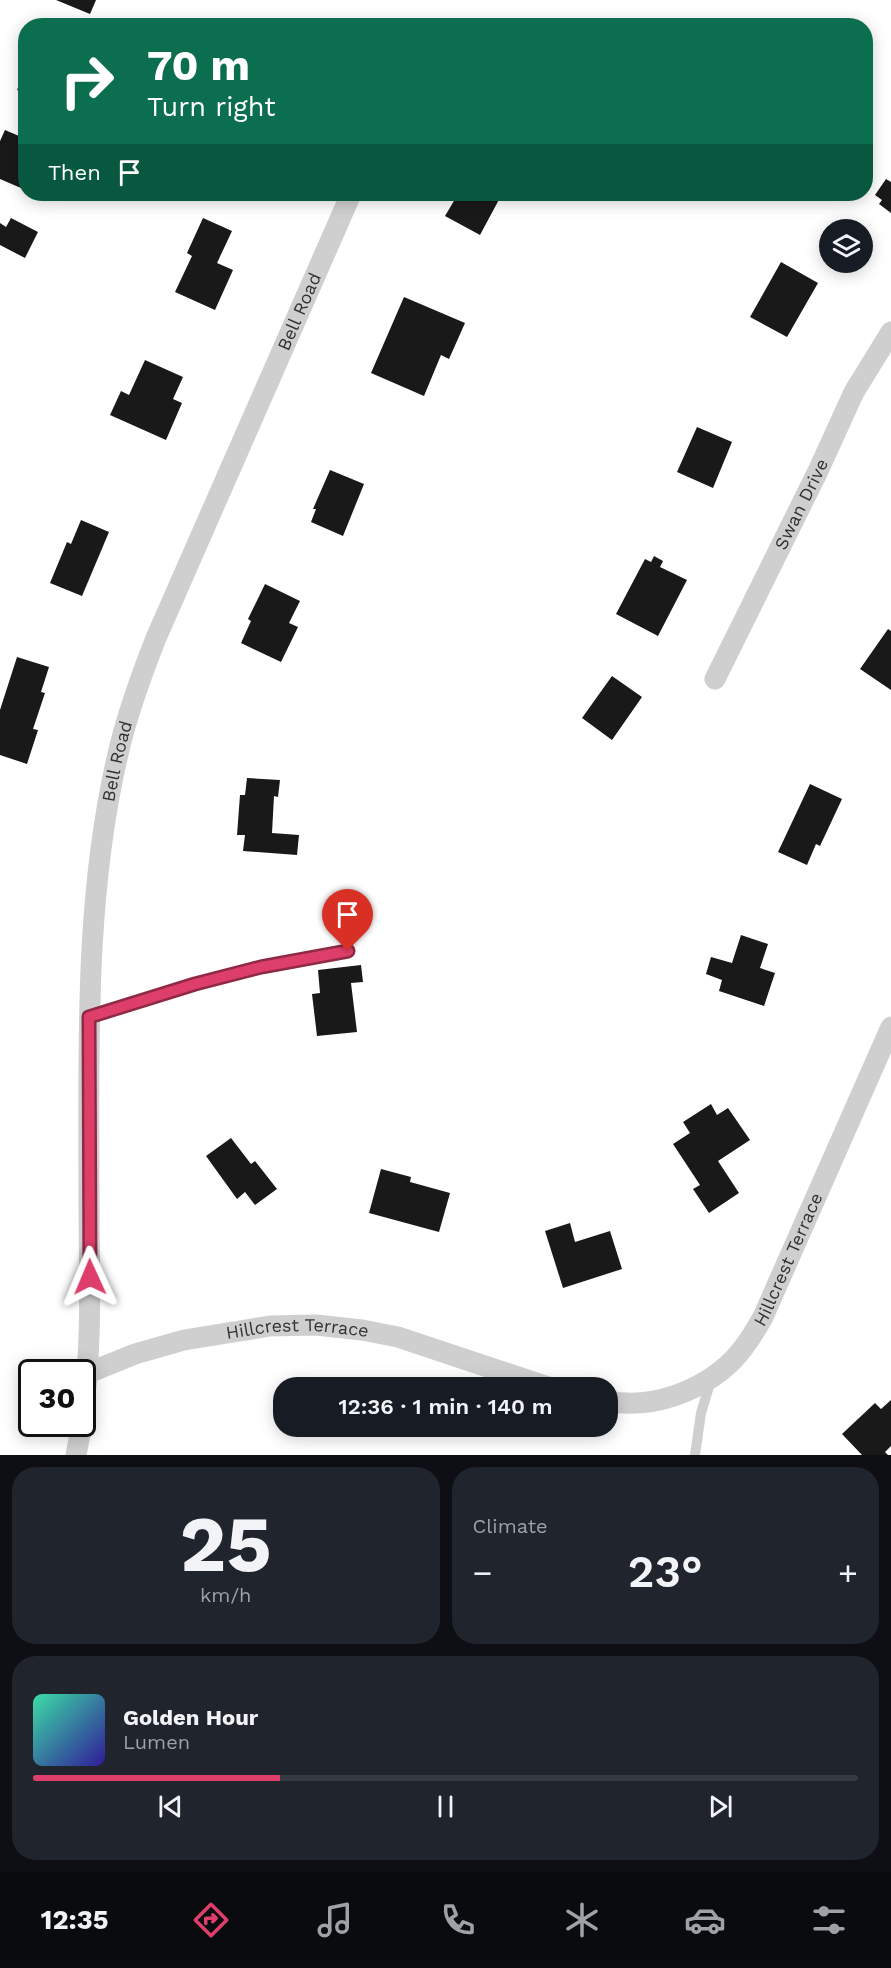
<!DOCTYPE html>
<html lang="en">
<head>
<meta charset="utf-8">
<style>
	:root { --surface:#171b24; --page:#20242c; --text:#f1f3f6; --muted:#9ea1a6; --line:#363941; --accent:#de3f6a }
	body { margin:0; font-family:"Work Sans",sans-serif; background:var(--page); color:var(--text); height:100vh; display:flex; flex-direction:column; font-size:22px; white-space:nowrap }
	* { box-sizing:border-box; margin:0 }
	p { font-size:20px; color:var(--muted) }
	.icon { flex:none; width:33px; height:33px; fill:none; stroke:currentColor; stroke-width:2; stroke-linecap:round; stroke-linejoin:round }
	.map { position:relative; height:1455px; overflow:hidden }
	.side { display:flex; flex-direction:column; gap:12px; padding:12px; background:#0d0f14; flex:1 }
	.side>* { flex:none }
	.top-card { position:absolute; left:18px; top:18px; width:855px; height:183px; border-radius:24px; box-shadow:0 3px 15px #0003; background:#0b6e4f; color:#fff; overflow:hidden }
	.fabs { position:absolute; left:819px; top:219px; display:grid; gap:12px }
	.fabs a { display:grid; place-items:center; width:54px; height:54px; border-radius:50%; background:var(--surface); box-shadow:0 3px 15px #0003; font-size:30px }
	.speed { position:absolute; left:18px; top:1359px; display:flex; gap:12px; font-size:30px; font-weight:700; text-align:center }
	.speed>* { display:grid; place-content:center; width:78px; height:78px; border-radius:50%; background:var(--surface); box-shadow:0 3px 15px #0003; line-height:1 }
	.speed .limit { border:3px solid #111; border-radius:9px; background:#fff; color:#111 }
	.pin { position:absolute; display:grid; place-items:center; width:51px; height:51px; color:#fff; margin:-62px -26px; border-radius:50% 50% 50% 0; rotate:-45deg; box-shadow:0 0 6px #0007 }
	.pin .icon { rotate:45deg }
	.me { position:absolute; width:66px; margin:-33px; rotate:359deg; stroke-linejoin:round; filter:drop-shadow(0 0 4px #0008) }
	.turn { display:flex; align-items:center; gap:21px; height:126px; padding:0 30px; font-size:27px }
	.turn .icon { width:78px; height:78px; stroke-width:2.5 }
	.turn b { display:block; font-size:42px; line-height:51px }
	.then { display:flex; align-items:center; height:57px; padding:0 30px; background:#0003; gap:12px; font-size:22px }
	.big { font-size:45px; font-weight:600; line-height:1.1 }
	.side .card { flex:1; display:flex; flex-direction:column; justify-content:center; gap:9px; min-width:0; padding:0 21px; border-radius:24px; background:var(--page) }
	.side .dial { align-items:center; gap:0 }
	.dial b { font-size:78px; line-height:1 }
	.song { display:flex; align-items:center; gap:18px }
	.cover { width:72px; height:72px; border-radius:9px; background:linear-gradient(135deg,hsl(160 70% 55%),hsl(250 70% 35%)) }
	.played { height:6px; border-radius:3px; background:linear-gradient(90deg,var(--accent) 30%,var(--line) 30%) }
	.keys { display:flex; justify-content:space-around; direction:ltr }
	.heat { display:flex; justify-content:space-between; align-items:center; font-size:33px; direction:ltr }
	.side .tiles { flex:1; display:grid; gap:12px; grid-template-columns:1fr 1fr }
	.card:last-child { grid-column:span 2 }
	.trip { position:absolute; left:273px; top:1377px; width:345px; height:60px; border-radius:24px; background:var(--surface); box-shadow:0 3px 15px #0003; font-weight:600; line-height:60px; text-align:center }
	.dock { display:flex; height:96px; justify-content:space-around; align-items:center; background:#090b0e; color:var(--muted) }
	.dock .icon { width:42px; height:42px }
	.dock .current { color:var(--accent) }
	.dock b { font-size:27px; color:var(--text) }
	.map>svg:first-child { display:block }
	.building { fill:#191919 }
	.lines { fill:none; stroke-linecap:round; stroke-linejoin:round }
	.service { stroke:#cfcfcf; stroke-width:10 }
	.minor { stroke:#cfcfcf; stroke-width:21 }
	.route-casing { stroke:#902945; stroke-width:15 }
	.route { stroke:#de3f6a; stroke-width:10 }
	.labels { text-anchor:middle; stroke-width:6; stroke-linejoin:round; paint-order:stroke }
	.street-label { font-size:18px; fill:#323232; stroke:#fff }
</style>
</head>
<body>
<div class="map">
<svg width="891" height="1455" viewBox="0 0 891 1455">
	<rect width="100%" height="100%" fill="#fff"/>
	<!-- building -->
	<path class="building" d="M56 0H96L90 14Z
		M26 71V94L17 90Z
		M5 130 26 139V176L21 188 0 179V141Z
		M886 179 891 182V213L879 204 882 200 875 195Z
		M458 194H502L480 235 445 216Z
		M11 218 38 232 25 258 0 245V223L6 227Z
		M203 218 232 231 217 263 233 270 215 310 175 292 192 256 187 253Z
		M781 262 818 283 787 337 750 317Z
		M404 297 465 323 449 359 441 355 424 396 371 373Z
		M145 360 183 377 173 399 182 403 166 440 110 415 121 391 129 395Z
		M697 427 732 442 713 488 677 472Z
		M330 470 364 484 343 536 311 522 316 509H313Z
		M81 520 109 532 82 596 50 583 67 542 71 544Z
		M654 556 663 561 660 567 687 580 658 636 616 614 645 559 651 562Z
		M265 584 300 601 289 623 298 627 281 662 241 643 251 621 248 619Z
		M888 629 891 631V690L860 669Z
		M17 657 49 667 41 692 45 693 33 729 38 730 27 764 0 755V710Z
		M612 676 642 697 612 740 582 718Z
		M247 778 280 780 278 797 274 796 272 833 299 835 297 855 243 851 245 835H237L240 795H245Z
		M810 784 842 799 820 846 816 844 807 865 778 852Z
		M741 935 768 944 760 968 775 973 764 1006 719 991 722 980 706 974 711 957 732 963Z
		M361 965 363 982 351 983 357 1032 317 1036 312 994 320 993 318 970Z
		M711 1104 717 1115 728 1108 750 1140 718 1161 739 1193 709 1213 693 1189 700 1185 673 1144 690 1133 683 1122Z
		M231 1138 251 1164 255 1161 277 1189 255 1205 245 1192 237 1199 206 1156Z
		M381 1169 411 1177 410 1182 450 1193 439 1232 369 1213Z
		M570 1223 575 1242 610 1231 622 1269 563 1288 545 1231Z
		M891 1400V1446L885 1452 888 1455H862L842 1434 875 1403 881 1409Z"/>
	<g class="lines">
		<!-- service -->
		<path class="service" d="M89 1017 174 989 260 967 348 951
			M695 1455 701 1413 711 1380"/>
		<!-- minor -->
		<g class="minor">
			<path id="s1" d="M715 679 818 471 854 392 891 332"/>
			<path id="s2" d="M88 1373 135 1354 184 1340 270 1326 316 1325 362 1330 398 1337 551 1388"/>
			<path id="s3" d="M608 1401C651 1410 702 1391 733 1360 745 1348 754 1333 763 1317L891 1027"/>
			<path id="s4" d="M82 1419C93 1345 89 1271 89 1197 89 1050 84 898 118 754 127 714 141 676 156 638L351 194"/>
			<path d="M76 1455 82 1424"/>
		</g>
	</g>
	<g class="lines">
		<!-- route casing -->
		<g class="route-casing">
			<path id="route" d="M90 1277 89 1017 195 984 261 967 348 951"/>
		</g>
		<!-- route -->
		<use href="#route" class="route"/>
	</g>
	<g class="labels">
		<!-- street labels -->
		<g class="street-label">
			<text dy="6" stroke="none"><textPath href="#s4" startOffset="1146">Bell Road</textPath></text>
			<text dy="6" stroke="none"><textPath href="#s1" startOffset="195">Swan Drive</textPath></text>
			<text dy="6" stroke="none"><textPath href="#s4" startOffset="660">Bell Road</textPath></text>
			<text dy="6" stroke="none"><textPath href="#s3" startOffset="252">Hillcrest Terrace</textPath></text>
			<text dy="6" stroke="none"><textPath href="#s2" startOffset="216">Hillcrest Terrace</textPath></text>
		</g>
	</g>
</svg>
<div class="fabs">
<a><svg class="icon" aria-label="layers" viewBox="0 0 24 24"><path d="M12 4l9 5-9 5-9-5zM3 14l9 5 9-5"/></svg></a>
</div>
<div class="speed"><div class="limit">30</div></div>
<div class="pin" style="left:348px;top:951px;background:#d93025"><svg class="icon" aria-label="arrive" viewBox="0 0 24 24"><path d="M6 21V4h12l-3 4 3 4H6"/></svg></div>
<svg class="me" style="left:90px;top:1277px" viewBox="-20 -20 40 40"><path d="M0-17L14 15 0 8-14 15z" fill="#de3f6a" stroke="#fff" stroke-width="4"/></svg>
<div class="trip">12:36 · 1 min · 140 m</div>
<div class="top-card">
<div class="turn"><svg class="icon" aria-label="right" viewBox="0 0 24 24"><path d="M7 20v-9h11M14 6l5 5-5 5"/></svg><div><b>70 m</b>Turn right</div></div>
<div class="then">Then<svg class="icon" aria-label="arrive" viewBox="0 0 24 24"><path d="M6 21V4h12l-3 4 3 4H6"/></svg></div>
</div>
</div>
<section class="side">
<div class="tiles">
<div class="card dial"><b>25</b><p>km/h</p></div>
<div class="card"><p>Climate</p>
<div class="heat"><a>−</a><b class="big">23°</b><a>+</a></div>
</div>
<div class="card">
<div class="song"><i class="cover"></i><div><b>Golden Hour</b><p>Lumen</p></div></div>
<div class="played"></div>
<div class="keys"><svg class="icon" aria-label="previous" viewBox="0 0 24 24"><path d="M18 5L8 12l10 7zM5 5v14"/></svg><svg class="icon" aria-label="pause" viewBox="0 0 24 24"><path d="M8 5v14M16 5v14"/></svg><svg class="icon" aria-label="next" viewBox="0 0 24 24"><path d="M6 5l10 7-10 7zM19 5v14"/></svg></div>
</div>
</div>
</section>
<nav class="dock">
<b>12:35</b>
<svg class="icon current" aria-label="directions" viewBox="0 0 24 24"><path d="M12 3l9 9-9 9-9-9zM9 14v-3h6M13 9l2 2-2 2"/></svg>
<svg class="icon" aria-label="music" viewBox="0 0 24 24"><path d="M9 18V5l10-2v13"/><circle cx="6" cy="18" r="3"/><circle cx="16" cy="16" r="3"/></svg>
<svg class="icon" aria-label="phone" viewBox="0 0 24 24"><path d="M5 4h4l2 5-3 2q2 4 5 5l2-3 5 2v4C11 20 4 13 5 4z"/></svg>
<svg class="icon" aria-label="climate" viewBox="0 0 24 24"><path d="M12 3v18M4 7l16 10M4 17L20 7"/></svg>
<svg class="icon" aria-label="car" viewBox="0 0 24 24"><path d="M5 17H2v-5l4-1 3-4h7l3 4 3 1v5h-3M9 17h6M6 11h13"/><circle cx="7" cy="17" r="2"/><circle cx="17" cy="17" r="2"/></svg>
<svg class="icon" aria-label="filters" viewBox="0 0 24 24"><path d="M4 7h16M4 17h16"/><circle cx="9" cy="7" r="2"/><circle cx="15" cy="17" r="2"/></svg>
</nav>
</body>
</html>
